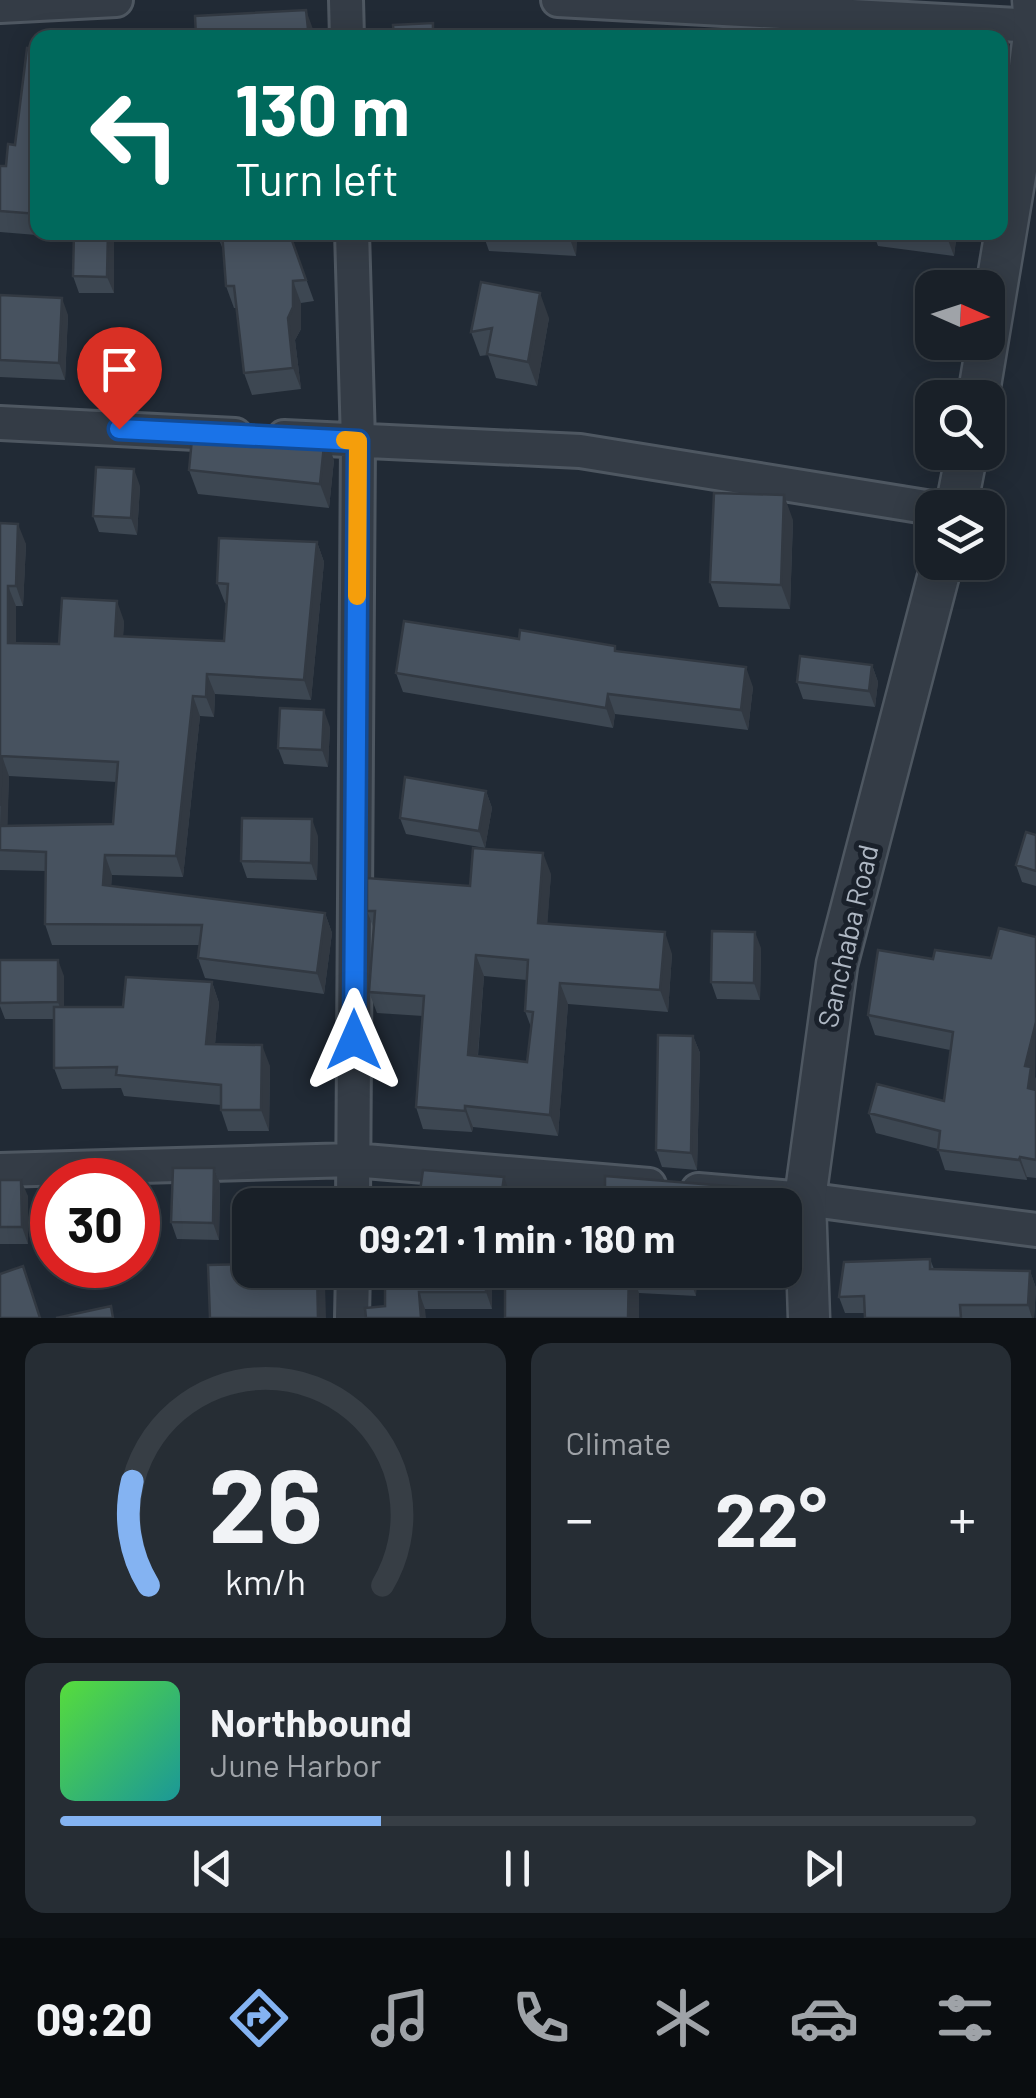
<!DOCTYPE html>
<html lang="en">
<head>
<meta charset="utf-8">
<style>
	:root { --surface:#192028; --page:#262d34; --text:#f1f3f6; --muted:#9fa3a8; --line:#373e45; --accent:#84b3f2 }
	body { margin:0; font-family:Barlow,sans-serif; background:var(--page); color:var(--text); height:100vh; display:flex; flex-direction:column; font-size:38px; white-space:nowrap }
	* { box-sizing:border-box; margin:0 }
	p { font-size:32px; color:var(--muted) }
	.icon { flex:none; width:55px; height:55px; fill:none; stroke:currentColor; stroke-width:2; stroke-linecap:round; stroke-linejoin:round }
	.map { position:relative; height:1318px; overflow:hidden }
	.side { display:flex; flex-direction:column; gap:25px; padding:25px; background:#0e1216; flex:1 }
	.side>* { flex:none }
	.hud { position:absolute; left:30px; top:30px; width:978px; height:210px; border-radius:20px; box-shadow:0 5px 25px #0003,0 0 0 2px var(--line); background:#00695c; color:#fff; overflow:hidden }
	.needle { width:65px; rotate:93deg }
	.tools { position:absolute; left:915px; top:270px; display:grid; gap:20px }
	.tools a { display:grid; place-items:center; width:90px; height:90px; border-radius:20px; background:var(--surface); box-shadow:0 5px 25px #0003,0 0 0 2px var(--line); font-size:50px }
	.speed { position:absolute; left:30px; top:1158px; display:flex; gap:20px; font-size:50px; font-weight:700; text-align:center }
	.speed>* { display:grid; place-content:center; width:130px; height:130px; border-radius:50%; background:var(--surface); box-shadow:0 5px 25px #0003,0 0 0 2px var(--line); line-height:1 }
	.speed .limit { border:15px solid #d22; background:#fff; color:#111 }
	.pin { position:absolute; display:grid; place-items:center; width:85px; height:85px; color:#fff; margin:-102px -42px; border-radius:50% 50% 50% 0; rotate:-45deg; box-shadow:0 0 10px #0007 }
	.pin .icon { rotate:45deg }
	.me { position:absolute; width:110px; margin:-55px; rotate:0deg; stroke-linejoin:round; filter:drop-shadow(0 0 8px #0008) }
	.turn { display:flex; align-items:center; gap:35px; height:210px; padding:0 40px; font-size:45px }
	.turn .icon { width:130px; height:130px; stroke-width:2.5 }
	.turn b { display:block; font-size:70px; line-height:85px }
	.big { font-size:75px; font-weight:700; line-height:1.1 }
	.side .widget { flex:1; display:flex; flex-direction:column; justify-content:center; gap:15px; min-width:0; padding:0 35px; border-radius:20px; background:var(--page) }
	.side .dial { align-items:center; gap:0 }
	.dial svg { height:260px; overflow:visible; fill:none; stroke:var(--line); stroke-width:7; stroke-linecap:round; text-anchor:middle }
	.dial text { fill:var(--text); stroke:none }
	.song { display:flex; align-items:center; gap:30px }
	.cover { width:120px; height:120px; border-radius:15px; background:linear-gradient(135deg,hsl(110 70% 55%),hsl(180 70% 35%)) }
	.played { height:10px; border-radius:5px; background:linear-gradient(90deg,var(--accent) 35%,var(--line) 35%) }
	.keys { display:flex; justify-content:space-around; direction:ltr }
	.heat { display:flex; justify-content:space-between; align-items:center; font-size:55px; direction:ltr }
	.side .tiles { flex:1; display:grid; gap:25px; grid-template-columns:1fr 1fr }
	.widget:last-child { grid-column:span 2 }
	.trip { position:absolute; left:232px; top:1188px; width:570px; height:100px; border-radius:20px; background:var(--surface); box-shadow:0 5px 25px #0003,0 0 0 2px var(--line); font-weight:700; line-height:100px; text-align:center }
	.dock { display:flex; height:160px; justify-content:space-around; align-items:center; background:#0a0d10; color:var(--muted) }
	.dock .icon { width:70px; height:70px }
	.dock .selected { color:var(--accent) }
	.dock b { font-size:45px; color:var(--text) }
	.map>svg:first-child { display:block }
	.lines { fill:none; stroke-linecap:round; stroke-linejoin:round }
	.minor-casing { stroke:#4e5761; stroke-width:38 }
	.tertiary-casing { stroke:#4e5761; stroke-width:45 }
	.minor { stroke:#343c46; stroke-width:32 }
	.tertiary { stroke:#343c46; stroke-width:40 }
	.wall { fill:#3d4752; fill-rule:evenodd }
	.shaded-wall { fill:#323942 }
	.building { fill:#47525f; stroke:#323942; stroke-width:2.5; fill-rule:evenodd }
	.route-casing { stroke:#114b97; stroke-width:25 }
	.route { stroke:#1a73e8; stroke-width:18 }
	.slow { stroke:#f59e0b; stroke-width:18 }
	.labels { text-anchor:middle; stroke-width:10; stroke-linejoin:round; paint-order:stroke }
	.street-label { font-size:28px; fill:#aeb7c3; stroke:#1a212b }
</style>
</head>
<body>
<div class="map">
<svg width="1036" height="1318" viewBox="0 0 1036 1318">
	<rect width="100%" height="100%" fill="#212a35"/>
	<g class="lines">
		<!-- minor casing -->
		<g class="minor-casing">
			<path id="minor" d="M346 0 347 38
				M558 0 1036 26
				M0 6 116 0
				M352 232 358 441 353 1205
				M0 423 235 435
				M284 437 580 451 932 508
				M0 1170 353 1160 649 1185
				M698 1190 805 1199 1036 1230
				M352 1318 353 1270"/>
		</g>
		<!-- tertiary casing -->
		<g class="tertiary-casing">
			<path id="tertiary" d="M978 398 1021 140 1035 26 1033 0
				M956 508 967 452
				M809 1318 805 1199 837 964 942 562"/>
		</g>
		<!-- minor -->
		<use href="#minor" class="minor"/>
		<!-- tertiary -->
		<use href="#tertiary" class="tertiary"/>
	</g>
	<!-- wall -->
	<path class="wall" d="M38 50V232H113L114 293H79L73 276V238L0 232V166H6L15 145Z
		M216 232H289L314 301 301 303V329L295 340 301 389 252 395 244 373 237 308H234L226 286 223 247H222Z
		M577 232 576 256 489 251 483 234Z
		M873 232H957L954 256 878 246Z
		M0 295 68 315 65 380 0 377Z
		M549 318 537 386 496 378 488 355 480 356 471 332Z
		M334 460 329 508 198 494 189 470Z
		M140 486 137 535 99 532 93 516Z
		M793 520 790 609 719 607 710 582Z
		M0 523 26 544 23 606H16V643L59 644 124 621 123 636 224 641 226 603H225L217 583 317 542 324 562 311 700 215 694 214 717 200 716 183 877 112 875 111 886 325 913 332 933 324 994 205 978 198 958 199 945H52L45 924 46 871 0 870ZM9 776 117 782 113 824 7 826Z
		M519 639 617 651 753 687 748 730 615 714 613 728 403 692 396 673Z
		M872 665 878 682 875 707 803 699 797 682Z
		M330 727 328 767 284 764 278 748Z
		M486 791 492 808 485 848 406 834 400 818Z
		M1036 835V886L1022 882 1016 865Z
		M318 836 317 880 247 878 241 861Z
		M551 874 547 924 672 954 668 1012 568 1004 558 1136 473 1127 472 1132 423 1129 416 1107 423 1016 377 1013 369 992 374 929 367 911 470 886ZM484 976 527 980 525 1011 531 1027 527 1062 478 1056Z
		M761 948 760 1000 717 999 711 982Z
		M878 950 1035 1077 1036 1080V1178L1027 1177V1180L945 1170 938 1149 876 1133 869 1113 944 1101 950 1050 875 1035 868 1015Z
		M0 960 64 976V1007H123L212 982 219 1003 215 1044 270 1066 269 1131H228L221 1110V1105L124 1096 121 1088 62 1089 54 1068V1019H5L0 1006Z
		M693 1036 700 1053 697 1170 662 1167 656 1150Z
		M214 1168 220 1184 219 1240 177 1239 171 1222Z
		M0 1180 28 1196V1244H0Z
		M930 1259 934 1269 1030 1271 1036 1288 1034 1318H865V1313H845L839 1297Z
		M385 1270H490L492 1277V1309H425L385 1306Z
		M505 1270H697L696 1296 639 1293Z"/>
	<!-- shaded-wall -->
	<path class="shaded-wall" d="M306 10 314 32 315 38H309Z
		M108 232H113L114 236V293L107 277Z
		M570 232H577L576 256 570 239Z
		M945 232H957L954 256Z
		M293 281 301 303V329L295 340 301 389 293 368 288 318Z
		M540 293 549 318 537 386 528 362Z
		M62 298 68 315 65 380 59 363Z
		M325 436 334 460 329 508 320 484Z
		M134 469 140 486 137 535 131 518Z
		M784 495 793 520 790 609 781 585Z
		M18 524 26 544 23 606 16 586Z
		M317 542 324 562 311 700 304 680Z
		M8 586 16 606V663L8 643Z
		M117 601 124 621 122 656 115 636Z
		M872 665 878 682 875 707 869 691Z
		M746 667 753 687 748 730 741 710Z
		M207 674 215 694 214 717 206 697Z
		M608 694 615 714 613 728 606 708Z
		M193 696 200 716 183 877 176 856Z
		M324 710 330 727 328 767 322 750Z
		M2 756 9 776 7 847 0 828Z
		M486 791 492 808 485 848 479 831Z
		M312 819 318 836 317 880 311 863Z
		M543 853 551 874 546 944 538 923Z
		M105 855 112 875 110 905 103 885Z
		M325 913 332 933 324 994 317 973Z
		M665 932 672 954 668 1012 660 990Z
		M755 932 761 948 760 1000 754 983Z
		M476 955 484 976 476 1076 468 1055Z
		M58 960 64 976V1019L58 1002Z
		M212 982 219 1003 213 1065 206 1044Z
		M560 983 568 1004 558 1136 550 1115Z
		M1036 1022 1035 1077 1036 1080V1108L1028 1088 1025 1066Z
		M693 1036 700 1053 697 1170 691 1153Z
		M262 1045 270 1066 269 1131 261 1110Z
		M465 1106 473 1127 472 1132 465 1111Z
		M1020 1157 1027 1177V1180L1019 1160Z
		M214 1168 220 1184 219 1240 213 1223Z
		M504 1177 510 1194 508 1205H500Z
		M21 1180 28 1196V1244L22 1227Z
		M738 1187 744 1205H736Z
		M317 1270H320L325 1284 326 1318H318Z
		M486 1270H490L492 1277V1309L486 1292Z
		M629 1270H631L639 1293V1318H628Z
		M686 1270H697L696 1296Z
		M1030 1271 1036 1288 1034 1318H1032L1028 1305Z
		M419 1292 425 1309 426 1318H421Z"/>
	<!-- building -->
	<path class="building" d="M306 10 309 38H196L195 16Z
		M433 23V38H394L393 25Z
		M27 48 38 50V214L0 211V166H6L8 144 15 145Z
		M74 232H108L107 277 73 276Z
		M222 232H289L306 280 293 281V307L288 318 293 368 244 373 234 286H226Z
		M483 232H570V239L483 234Z
		M481 282 540 293 528 362 487 354 492 328 471 332Z
		M0 295 62 298 59 363 0 360Z
		M193 428 325 436 320 484 189 470Z
		M96 467 134 469 131 518 93 516Z
		M714 493 784 495 781 585 710 582Z
		M0 523 18 524 16 586H8V643L59 644 62 598 117 601 115 636 224 641 228 584 217 583 219 538 317 542 304 680 207 674 206 697 193 696 176 856 105 855 103 885 325 913 317 973 198 958 202 925 45 924 46 852 0 850V826L113 824 118 762 2 756 0 806Z
		M404 621 519 639 520 630 615 646V651L746 667 741 710 608 694 606 708 396 673Z
		M800 656 872 665 869 691 797 682Z
		M280 708 324 710 322 750 278 748Z
		M405 777 486 791 479 831 400 818Z
		M242 818 312 819 311 863 241 861Z
		M1026 832 1036 835V871L1016 865Z
		M473 848 543 853 538 923 665 932 660 990 560 983 550 1115 465 1106V1111L416 1107 424 996 369 992 375 911H367V878L470 886ZM476 955 528 960 525 1011 533 1012 527 1062 468 1055Z
		M999 928 1036 937V1022L1025 1066 1031 1067 1028 1088 1036 1090V1160L1020 1157 1019 1160 938 1150 940 1131 869 1113 877 1084 944 1101 953 1032 868 1015 878 950 933 959 935 950 991 958Z
		M712 931 755 932 754 983 711 982Z
		M0 960H58V1002L0 1003Z
		M126 977 212 982 206 1044 262 1045 261 1110H221V1085L116 1075 117 1067 54 1068V1007H123Z
		M658 1035 693 1036 691 1153 656 1150Z
		M173 1168H214L213 1223 171 1222Z
		M423 1170 504 1177 500 1205H418Z
		M605 1176 738 1187 736 1205H605Z
		M0 1180H21L22 1227H0Z
		M930 1259V1269L1030 1271 1028 1305H960L961 1318H865L864 1296 839 1297 844 1262Z
		M250 1264V1270H317L318 1318H210L208 1265Z
		M23 1266 40 1318H0V1274Z
		M385 1270H486V1292H419L421 1318H366L365 1308 385 1306Z
		M505 1270H629L628 1318H505Z
		M111 1306 113 1318H56Z"/>
	<g class="lines">
		<!-- route casing -->
		<g class="route-casing">
			<path id="route" d="M119 429 358 441 354 1040"/>
		</g>
		<!-- route -->
		<use href="#route" class="route"/>
		<!-- slow -->
		<path class="slow" d="M345 440 358 441 357 596"/>
	</g>
	<g class="labels">
		<!-- street labels -->
		<g class="street-label">
			<text transform="translate(848 936) rotate(-77)" y="10">Sanchaba Road</text>
		</g>
	</g>
</svg>
<div class="tools">
<a><svg class="needle" viewBox="-14 -14 28 28"><path d="M0-13l5 13h-10z" fill="#e53935"/><path d="M0 13l5-13h-10z" fill="#9fa3a8"/></svg></a>
<a><svg class="icon" aria-label="search" viewBox="0 0 24 24"><circle cx="10" cy="10" r="6"/><path d="M15 15l6 6"/></svg></a>
<a><svg class="icon" aria-label="layers" viewBox="0 0 24 24"><path d="M12 4l9 5-9 5-9-5zM3 14l9 5 9-5"/></svg></a>
</div>
<div class="speed"><div class="limit">30</div></div>
<div class="pin" style="left:119px;top:429px;background:#d93025"><svg class="icon" aria-label="arrive" viewBox="0 0 24 24"><path d="M6 21V4h12l-3 4 3 4H6"/></svg></div>
<svg class="me" style="left:354px;top:1040px" viewBox="-20 -20 40 40"><path d="M0-17L14 15 0 8-14 15z" fill="#1a73e8" stroke="#fff" stroke-width="4"/></svg>
<div class="trip">09:21 · 1 min · 180 m</div>
<div class="hud">
<div class="turn"><svg class="icon" aria-label="left" viewBox="0 0 24 24"><path d="M17 20v-9H6M10 6l-5 5 5 5"/></svg><div><b>130 m</b>Turn left</div></div>
</div>
</div>
<section class="side">
<div class="tiles">
<div class="widget dial"><svg viewBox="0 0 100 80">
<path d="M14 69A42 42 0 1 1 86 69"/>
<path d="M14 69A42 42 0 0 1 9 37" stroke="#84b3f2"/>
<text x="50" y="56" font-size="32" font-weight="700">26</text>
<text x="50" y="72" font-size="11">km/h</text>
</svg></div>
<div class="widget"><p>Climate</p>
<div class="heat"><a>−</a><b class="big">22°</b><a>+</a></div>
</div>
<div class="widget">
<div class="song"><i class="cover"></i><div><b>Northbound</b><p>June Harbor</p></div></div>
<div class="played"></div>
<div class="keys"><svg class="icon" aria-label="previous" viewBox="0 0 24 24"><path d="M18 5L8 12l10 7zM5 5v14"/></svg><svg class="icon" aria-label="pause" viewBox="0 0 24 24"><path d="M8 5v14M16 5v14"/></svg><svg class="icon" aria-label="next" viewBox="0 0 24 24"><path d="M6 5l10 7-10 7zM19 5v14"/></svg></div>
</div>
</div>
</section>
<nav class="dock">
<b>09:20</b>
<svg class="icon selected" aria-label="directions" viewBox="0 0 24 24"><path d="M12 3l9 9-9 9-9-9zM9 14v-3h6M13 9l2 2-2 2"/></svg>
<svg class="icon" aria-label="music" viewBox="0 0 24 24"><path d="M9 18V5l10-2v13"/><circle cx="6" cy="18" r="3"/><circle cx="16" cy="16" r="3"/></svg>
<svg class="icon" aria-label="phone" viewBox="0 0 24 24"><path d="M5 4h4l2 5-3 2q2 4 5 5l2-3 5 2v4C11 20 4 13 5 4z"/></svg>
<svg class="icon" aria-label="climate" viewBox="0 0 24 24"><path d="M12 3v18M4 7l16 10M4 17L20 7"/></svg>
<svg class="icon" aria-label="car" viewBox="0 0 24 24"><path d="M5 17H2v-5l4-1 3-4h7l3 4 3 1v5h-3M9 17h6M6 11h13"/><circle cx="7" cy="17" r="2"/><circle cx="17" cy="17" r="2"/></svg>
<svg class="icon" aria-label="filters" viewBox="0 0 24 24"><path d="M4 7h16M4 17h16"/><circle cx="9" cy="7" r="2"/><circle cx="15" cy="17" r="2"/></svg>
</nav>
</body>
</html>
